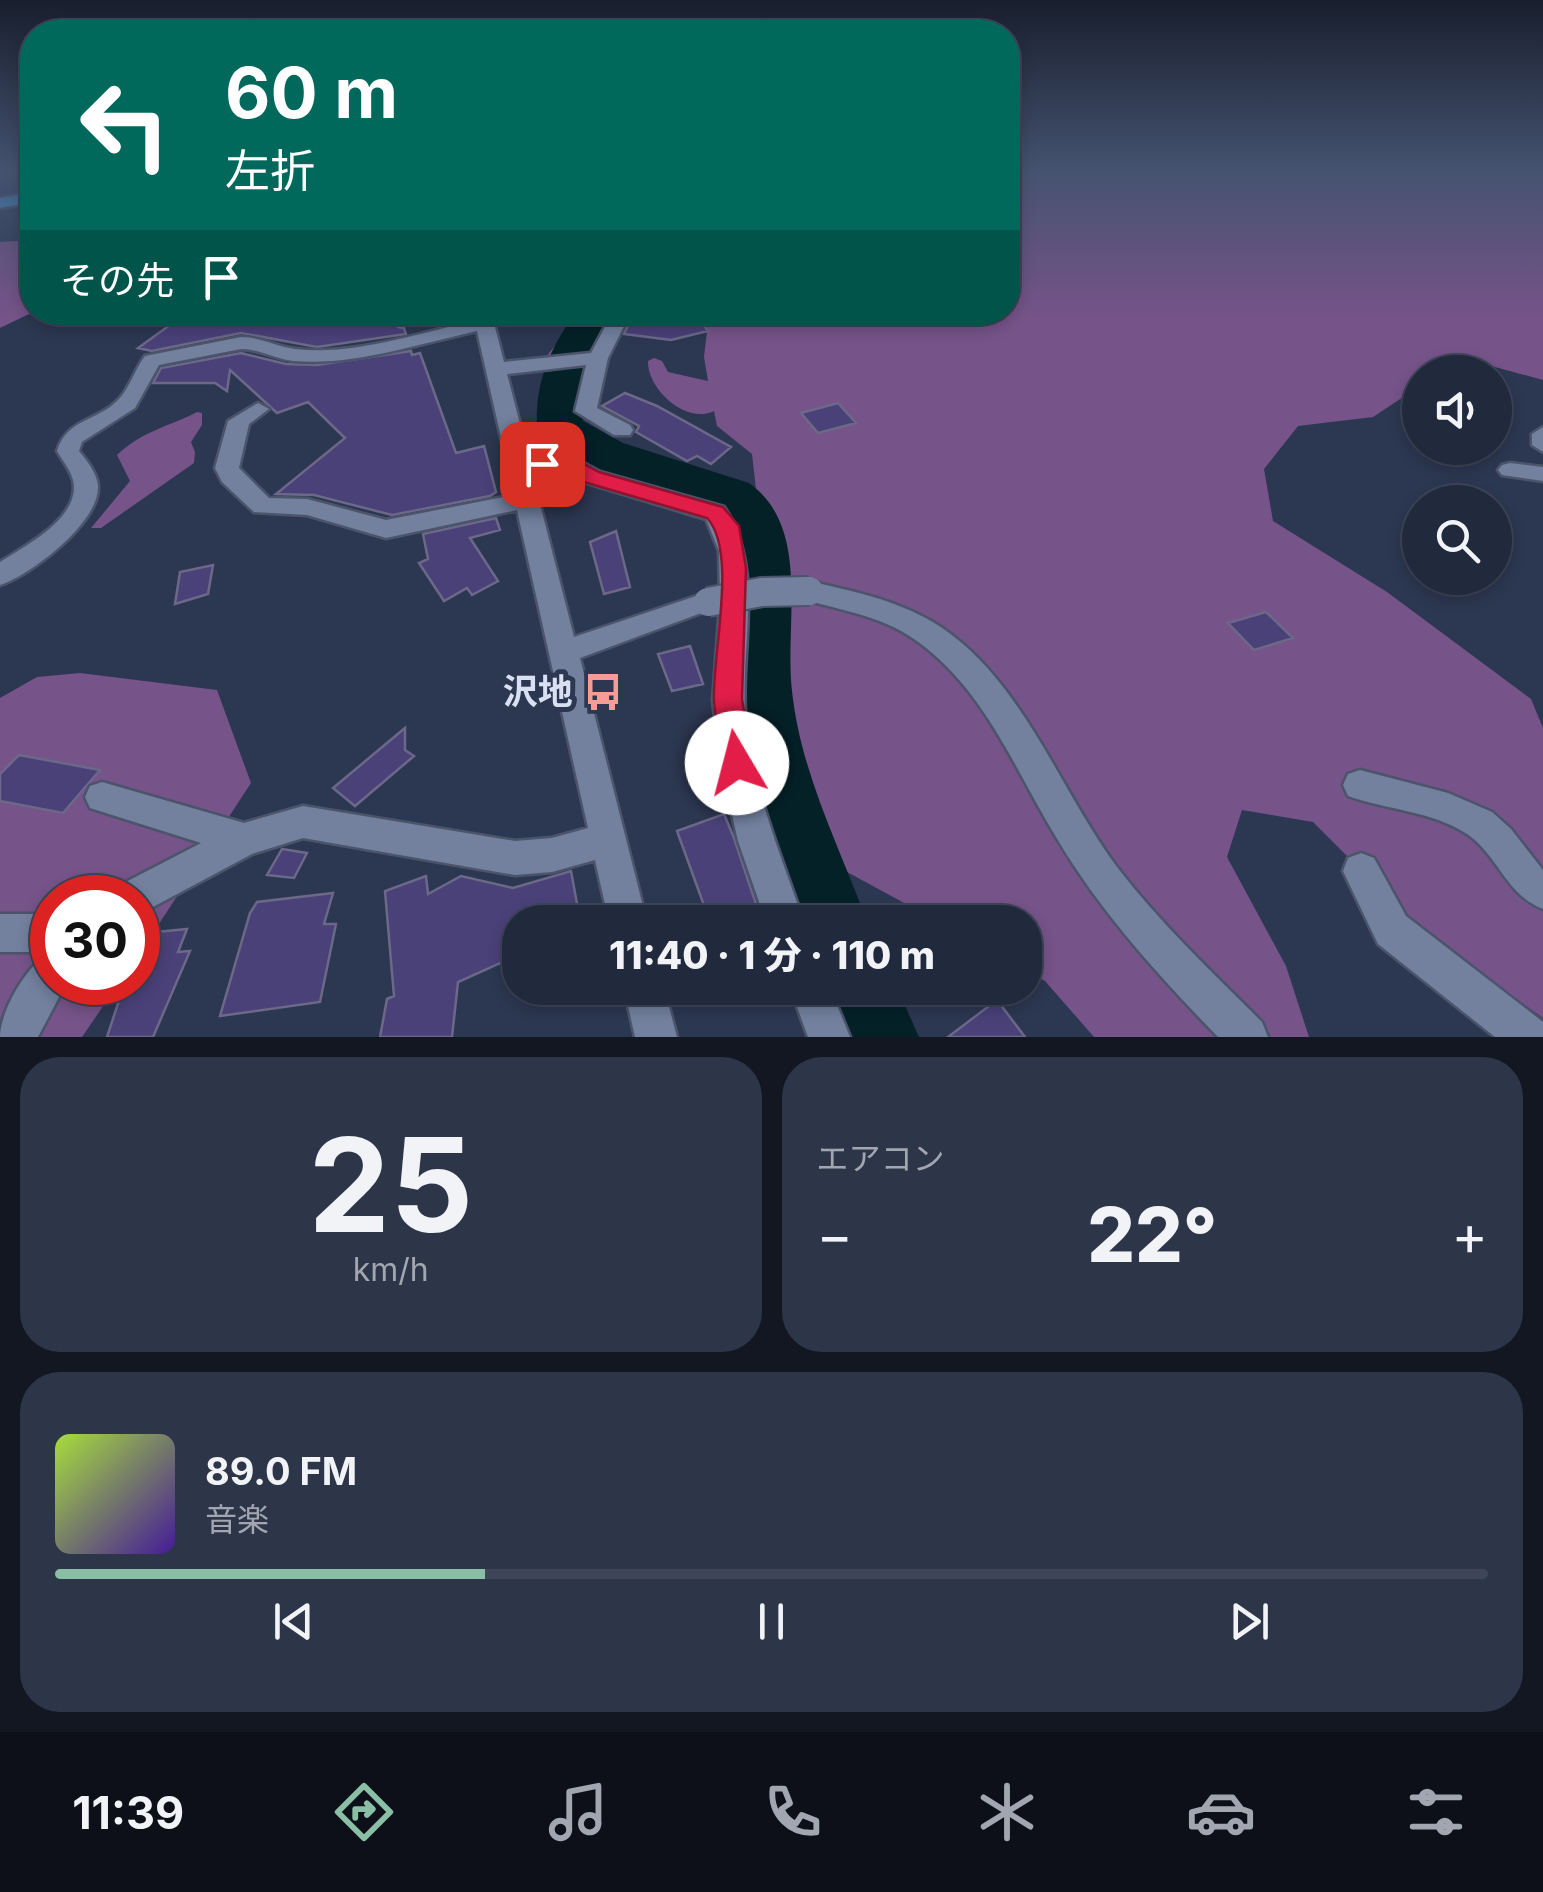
<!DOCTYPE html>
<html lang="ja">
<head>
<meta charset="utf-8">
<style>
	:root { --surface:#21293d; --page:#2d3548; --text:#f1f3f6; --muted:#a2a6b0; --line:#3e4557; --accent:#8abfa5 }
	body { margin:0; font-family:Inter,"Noto Sans JP",sans-serif; background:var(--page); color:var(--text); height:100vh; display:flex; flex-direction:column; font-size:38px; white-space:nowrap }
	* { box-sizing:border-box; margin:0 }
	p { font-size:32px; color:var(--muted) }
	.icon { flex:none; width:55px; height:55px; fill:none; stroke:currentColor; stroke-width:2; stroke-linecap:round; stroke-linejoin:round }
	.map { position:relative; height:1037px; overflow:hidden }
	.panel { display:flex; flex-direction:column; gap:20px; padding:20px; background:#121722; flex:1 }
	.panel>* { flex:none }
	.guide { position:absolute; left:20px; top:20px; width:1000px; height:305px; border-radius:40px; box-shadow:0 5px 15px #0003,0 0 0 2px var(--line); background:#00695c; color:#fff; overflow:hidden }
	.controls { position:absolute; left:1402px; top:355px; display:grid; gap:20px }
	.controls a { display:grid; place-items:center; width:110px; height:110px; border-radius:50%; background:var(--surface); box-shadow:0 5px 15px #0003,0 0 0 2px var(--line); font-size:50px }
	.speed { position:absolute; left:30px; top:875px; display:flex; gap:20px; font-size:50px; font-weight:700; text-align:center }
	.speed>* { display:grid; place-content:center; width:130px; height:130px; border-radius:50%; background:var(--surface); box-shadow:0 5px 15px #0003,0 0 0 2px var(--line); line-height:1 }
	.speed .limit { border:15px solid #d22; background:#fff; color:#111 }
	.pin { position:absolute; display:grid; place-items:center; width:85px; height:85px; color:#fff; margin:-42px; border-radius:20px; box-shadow:0 5px 15px #0006 }
	.me { position:absolute; width:110px; margin:-55px; rotate:352deg; stroke-linejoin:round; filter:drop-shadow(0 0 8px #0008) }
	.turn { display:flex; align-items:center; gap:35px; height:210px; padding:0 40px; font-size:45px }
	.turn .icon { width:130px; height:130px; stroke-width:2.5 }
	.turn b { display:block; font-size:70px; line-height:85px }
	.then { display:flex; align-items:center; height:95px; padding:0 40px; background:#0003; gap:20px; font-size:38px }
	.big { font-size:75px; font-weight:800; line-height:1.1 }
	.panel .widget { flex:1; display:flex; flex-direction:column; justify-content:center; gap:15px; min-width:0; padding:0 35px; border-radius:40px; background:var(--page) }
	.panel .dial { align-items:center; gap:0 }
	.dial b { font-size:130px; line-height:1 }
	.song { display:flex; align-items:center; gap:30px }
	.cover { width:120px; height:120px; border-radius:15px; background:linear-gradient(135deg,hsl(80 70% 55%),hsl(260 70% 35%)) }
	.played { height:10px; border-radius:5px; background:linear-gradient(90deg,var(--accent) 30%,var(--line) 30%) }
	.keys { display:flex; justify-content:space-around; direction:ltr }
	.heat { display:flex; justify-content:space-between; align-items:center; font-size:55px; direction:ltr }
	.panel .tiles { flex:1; display:grid; gap:20px; grid-template-columns:1fr 1fr }
	.widget:last-child { grid-column:span 2 }
	.trip { position:absolute; left:502px; top:905px; width:540px; height:100px; border-radius:40px; background:var(--surface); box-shadow:0 5px 15px #0003,0 0 0 2px var(--line); font-weight:800; line-height:100px; text-align:center }
	.tab-bar { display:flex; height:160px; justify-content:space-around; align-items:center; background:#0d1018; color:var(--muted) }
	.tab-bar .icon { width:70px; height:70px }
	.tab-bar .on { color:var(--accent) }
	.tab-bar b { font-size:45px; color:var(--text) }
	.map>svg:first-child { display:block }
	.forest { fill:#765389 }
	.lines { fill:none; stroke-linecap:round; stroke-linejoin:round }
	.river { fill:#042128; fill-rule:evenodd }
	.building { fill:#4a4179; stroke:#6b6888; stroke-width:2.5 }
	.minor-casing { stroke:#4b546a; stroke-width:5 }
	.highway-casing { stroke:#4b546a; stroke-width:5 }
	.minor { fill:#73819f; fill-rule:evenodd }
	.highway { fill:#3fb3fd; fill-rule:evenodd }
	.minor-bridge-casing { stroke:#4b546a; stroke-width:32; stroke-linecap:butt }
	.minor-bridge { stroke:#73819f; stroke-width:28 }
	.route { fill:#e11d48; stroke:#92132f; stroke-width:2.5 }
	.labels { text-anchor:middle; stroke-width:10; stroke-linejoin:round; paint-order:stroke }
	.near-poi-label { font-size:35px; font-weight:bold; fill:#d8e0f1; stroke:#2c3751; text-anchor:end }
</style>
</head>
<body>
<div class="map">
<svg width="1543" height="1037" viewBox="0 0 1543 1037">
	<rect width="100%" height="100%" fill="#2c3751"/>
	<!-- forest -->
	<path class="forest" d="M1008 173H1543V380L1473 361 1443 372H1420V386L1373 417 1298 426 1264 469 1273 521 1387 592 1531 699 1543 728V1018L1426 935 1313 822 1242 810 1227 857 1286 966 1309 1037H1094L1045 981 1025 970V922H939L825 860 774 650 752 454 717 426 714 411C686 425 647 389 648 361L654 358 662 361 668 372 708 381 704 357 709 313 1008 312Z
		M32 240 33 312 0 328V242Z
		M582 313H623L593 353 545 358Z
		M197 412 202 413V425L191 442 195 452 194 463 101 528H91L130 481 117 455C142 431 168 427 197 412Z
		M80 673 217 690 251 783 138 956V898H52V982L119 983 82 1037H0V698L37 677Z"/>
	<g class="lines">
		<!-- river -->
		<path class="river" d="M576 312H615C592 346 578 380 583 421L623 443 749 483C812 528 784 623 792 691 801 774 839 845 867 922H787C759 849 732 773 728 693 724 636 744 573 728 517 674 474 578 487 537 427 535 382 550 348 576 312Z
			M812 988H897L919 1037H831Z"/>
	</g>
	<!-- building -->
	<path class="building" d="M207 312H344L341 320 394 312 398 327 404 328 406 334 317 347 241 333 152 351 138 348 174 322 196 324Z
		M634 312H694L708 331 671 340 624 334Z
		M411 351 412 355 420 353 456 453 484 446 496 492 490 496 392 515 314 495 276 494 345 438 308 402 277 413 230 370 227 391 215 383H153L161 368 241 353 286 364 317 365Z
		M625 393 657 406 731 447 711 464 697 456 687 461 636 432 639 426 602 406Z
		M838 403 856 423 818 433 801 413Z
		M496 518 500 530 470 538 498 581 472 595 467 588 444 601 419 563 428 559 423 534Z
		M616 531 630 587 604 594 590 542Z
		M213 565 208 594 175 604 180 572Z
		M1266 612 1293 638 1254 650 1228 623Z
		M690 646 703 684 672 691 658 654Z
		M405 728V750L414 756 355 806 333 788Z
		M19 755 100 770 63 813 0 801V774Z
		M724 814 734 838 762 922H710L677 831Z
		M282 849 307 853 294 878 267 875Z
		M571 871 578 909 539 922H520V954L458 982 452 1037H380L387 999 394 996 385 891 426 876 428 894 461 876 513 888Z
		M333 893 324 924H336L320 1002 220 1016 250 913 257 902Z
		M187 929 178 952 190 951 153 1037H107L125 982H138V954L147 933Z
		M997 1000 1025 1037H948Z"/>
	<g class="lines">
		<!-- minor casing -->
		<g class="minor-casing">
			<path id="minor" d="M473 312H491L504 362 591 353 613 312H631L608 358 597 408 630 425 633 430 630 435H614L575 411 586 365 507 374 529 459 564 453 600 472 724 507C768 574 736 657 747 732 757 799 782 859 804 922H766L738 841 719 757 713 700 720 606 580 658 647 922H609L595 860 552 872 515 875 303 838 252 854 138 915V898H115L120 885 201 843 90 808 85 797 90 786 102 782 244 823 303 806 515 841 552 838 588 828 517 510 386 538 307 515 254 512 222 482 215 468 228 421 258 403 269 409 249 424 239 468 269 498 307 499 386 520 514 495 477 331C418 344 354 366 294 361 275 359 260 349 241 349L159 365 135 408 82 442 79 451C87 461 97 473 98 486 100 522 31 575 0 585V562C25 546 82 517 73 480 70 469 62 460 57 451 67 418 99 421 119 399 130 387 135 369 145 356L241 337C261 337 276 347 295 349 353 356 418 333 475 321ZM560 468 584 482 706 519 719 551 720 599 708 592 574 637 532 473Z
				M1543 427V452L1532 445V434Z
				M1510 463 1543 467V481L1502 475 1498 470 1502 465Z
				M809 581C851 591 893 599 931 621 1020 673 1058 788 1117 867 1160 923 1212 972 1262 1022L1268 1037H1218C1159 976 1103 915 1059 842 1015 771 985 688 914 639 880 615 838 610 799 598L795 591 799 584Z
				M1360 770 1448 793 1492 812 1511 829 1543 870V909C1505 894 1499 856 1467 834 1432 811 1387 810 1348 796L1343 785 1348 774Z
				M1361 853 1374 858 1406 916 1543 1022V1037H1495L1378 944 1343 871 1348 858Z
				M0 914H52V982H67L38 1037H0C0 1011 28 962 52 952H0Z
				M624 988H664L677 1037H635Z
				M790 988H830L850 1037H808Z"/>
		</g>
		<!-- highway casing -->
		<g class="highway-casing">
			<path id="highway" d="M32 192V202L0 208V198Z"/>
		</g>
		<!-- minor -->
		<use href="#minor" class="minor"/>
		<!-- highway -->
		<use href="#highway" class="highway"/>
		<!-- minor-bridge casing -->
		<g class="minor-bridge-casing">
			<path id="minor-bridge" d="M708 602 762 592 809 591"/>
		</g>
		<!-- minor-bridge -->
		<use href="#minor-bridge" class="minor-bridge"/>
	</g>
	<!-- sky -->
	<linearGradient id="sky" x2="0" y2="1"><stop stop-color="#181e2d"/><stop offset="0.54" stop-color="#455370"/><stop offset="1" stop-color="#455370" stop-opacity="0"/></linearGradient>
	<rect width="1543" height="318" fill="url(#sky)"/>
	<!-- route -->
	<path class="route" d="M564 453 599 472 723 507 739 526 746 568 742 699 752 763 748 772 737 776 726 772 722 763C719 742 716 722 714 701 712 655 738 551 707 518L584 482 561 467 542 470 531 464 535 459Z"/>
	<!-- icons -->
	<defs>
		<g id="bus-bare" transform="scale(3)"><path d="M-5-6H5V4H4V6H2V4H-2V6H-4V4H-5ZM-3.5-4V0h7V-4ZM-3.5 1.2v1.5H-2V1.2ZM2 1.2v1.5H3.5V1.2Z" fill="#f59c95" stroke="#2c3751" stroke-width="2.5" paint-order="stroke"/></g>
	</defs>
	<g fill-rule="evenodd">
		<use href="#bus-bare" x="603" y="692"/>
	</g>
	<g class="labels">
		<!-- near-poi labels -->
		<g class="near-poi-label">
			<text x="573" y="704">沢地</text>
		</g>
	</g>
</svg>
<div class="controls">
<a><svg class="icon" aria-label="sound" viewBox="0 0 24 24"><path d="M4 9h4l5-4v14l-5-4H4zM17 9q2 3 0 6"/></svg></a>
<a><svg class="icon" aria-label="search" viewBox="0 0 24 24"><circle cx="10" cy="10" r="6"/><path d="M15 15l6 6"/></svg></a>
</div>
<div class="speed"><div class="limit">30</div></div>
<div class="pin" style="left:542px;top:464px;background:#d93025"><svg class="icon" aria-label="arrive" viewBox="0 0 24 24"><path d="M6 21V4h12l-3 4 3 4H6"/></svg></div>
<svg class="me" style="left:737px;top:763px" viewBox="-20 -20 40 40"><circle r="19" fill="#fff"/><path d="M0-13L10 11 0 6-10 11z" fill="#e11d48"/></svg>
<div class="trip">11:40 · 1 分 · 110 m</div>
<div class="guide">
<div class="turn"><svg class="icon" aria-label="left" viewBox="0 0 24 24"><path d="M17 20v-9H6M10 6l-5 5 5 5"/></svg><div><b>60 m</b>左折</div></div>
<div class="then">その先<svg class="icon" aria-label="arrive" viewBox="0 0 24 24"><path d="M6 21V4h12l-3 4 3 4H6"/></svg></div>
</div>
</div>
<section class="panel">
<div class="tiles">
<div class="widget dial"><b>25</b><p>km/h</p></div>
<div class="widget"><p>エアコン</p>
<div class="heat"><a>−</a><b class="big">22°</b><a>+</a></div>
</div>
<div class="widget">
<div class="song"><i class="cover"></i><div><b>89.0 FM</b><p>音楽</p></div></div>
<div class="played"></div>
<div class="keys"><svg class="icon" aria-label="previous" viewBox="0 0 24 24"><path d="M18 5L8 12l10 7zM5 5v14"/></svg><svg class="icon" aria-label="pause" viewBox="0 0 24 24"><path d="M8 5v14M16 5v14"/></svg><svg class="icon" aria-label="next" viewBox="0 0 24 24"><path d="M6 5l10 7-10 7zM19 5v14"/></svg></div>
</div>
</div>
</section>
<nav class="tab-bar">
<b>11:39</b>
<svg class="icon on" aria-label="directions" viewBox="0 0 24 24"><path d="M12 3l9 9-9 9-9-9zM9 14v-3h6M13 9l2 2-2 2"/></svg>
<svg class="icon" aria-label="music" viewBox="0 0 24 24"><path d="M9 18V5l10-2v13"/><circle cx="6" cy="18" r="3"/><circle cx="16" cy="16" r="3"/></svg>
<svg class="icon" aria-label="phone" viewBox="0 0 24 24"><path d="M5 4h4l2 5-3 2q2 4 5 5l2-3 5 2v4C11 20 4 13 5 4z"/></svg>
<svg class="icon" aria-label="climate" viewBox="0 0 24 24"><path d="M12 3v18M4 7l16 10M4 17L20 7"/></svg>
<svg class="icon" aria-label="car" viewBox="0 0 24 24"><path d="M5 17H2v-5l4-1 3-4h7l3 4 3 1v5h-3M9 17h6M6 11h13"/><circle cx="7" cy="17" r="2"/><circle cx="17" cy="17" r="2"/></svg>
<svg class="icon" aria-label="filters" viewBox="0 0 24 24"><path d="M4 7h16M4 17h16"/><circle cx="9" cy="7" r="2"/><circle cx="15" cy="17" r="2"/></svg>
</nav>
</body>
</html>
